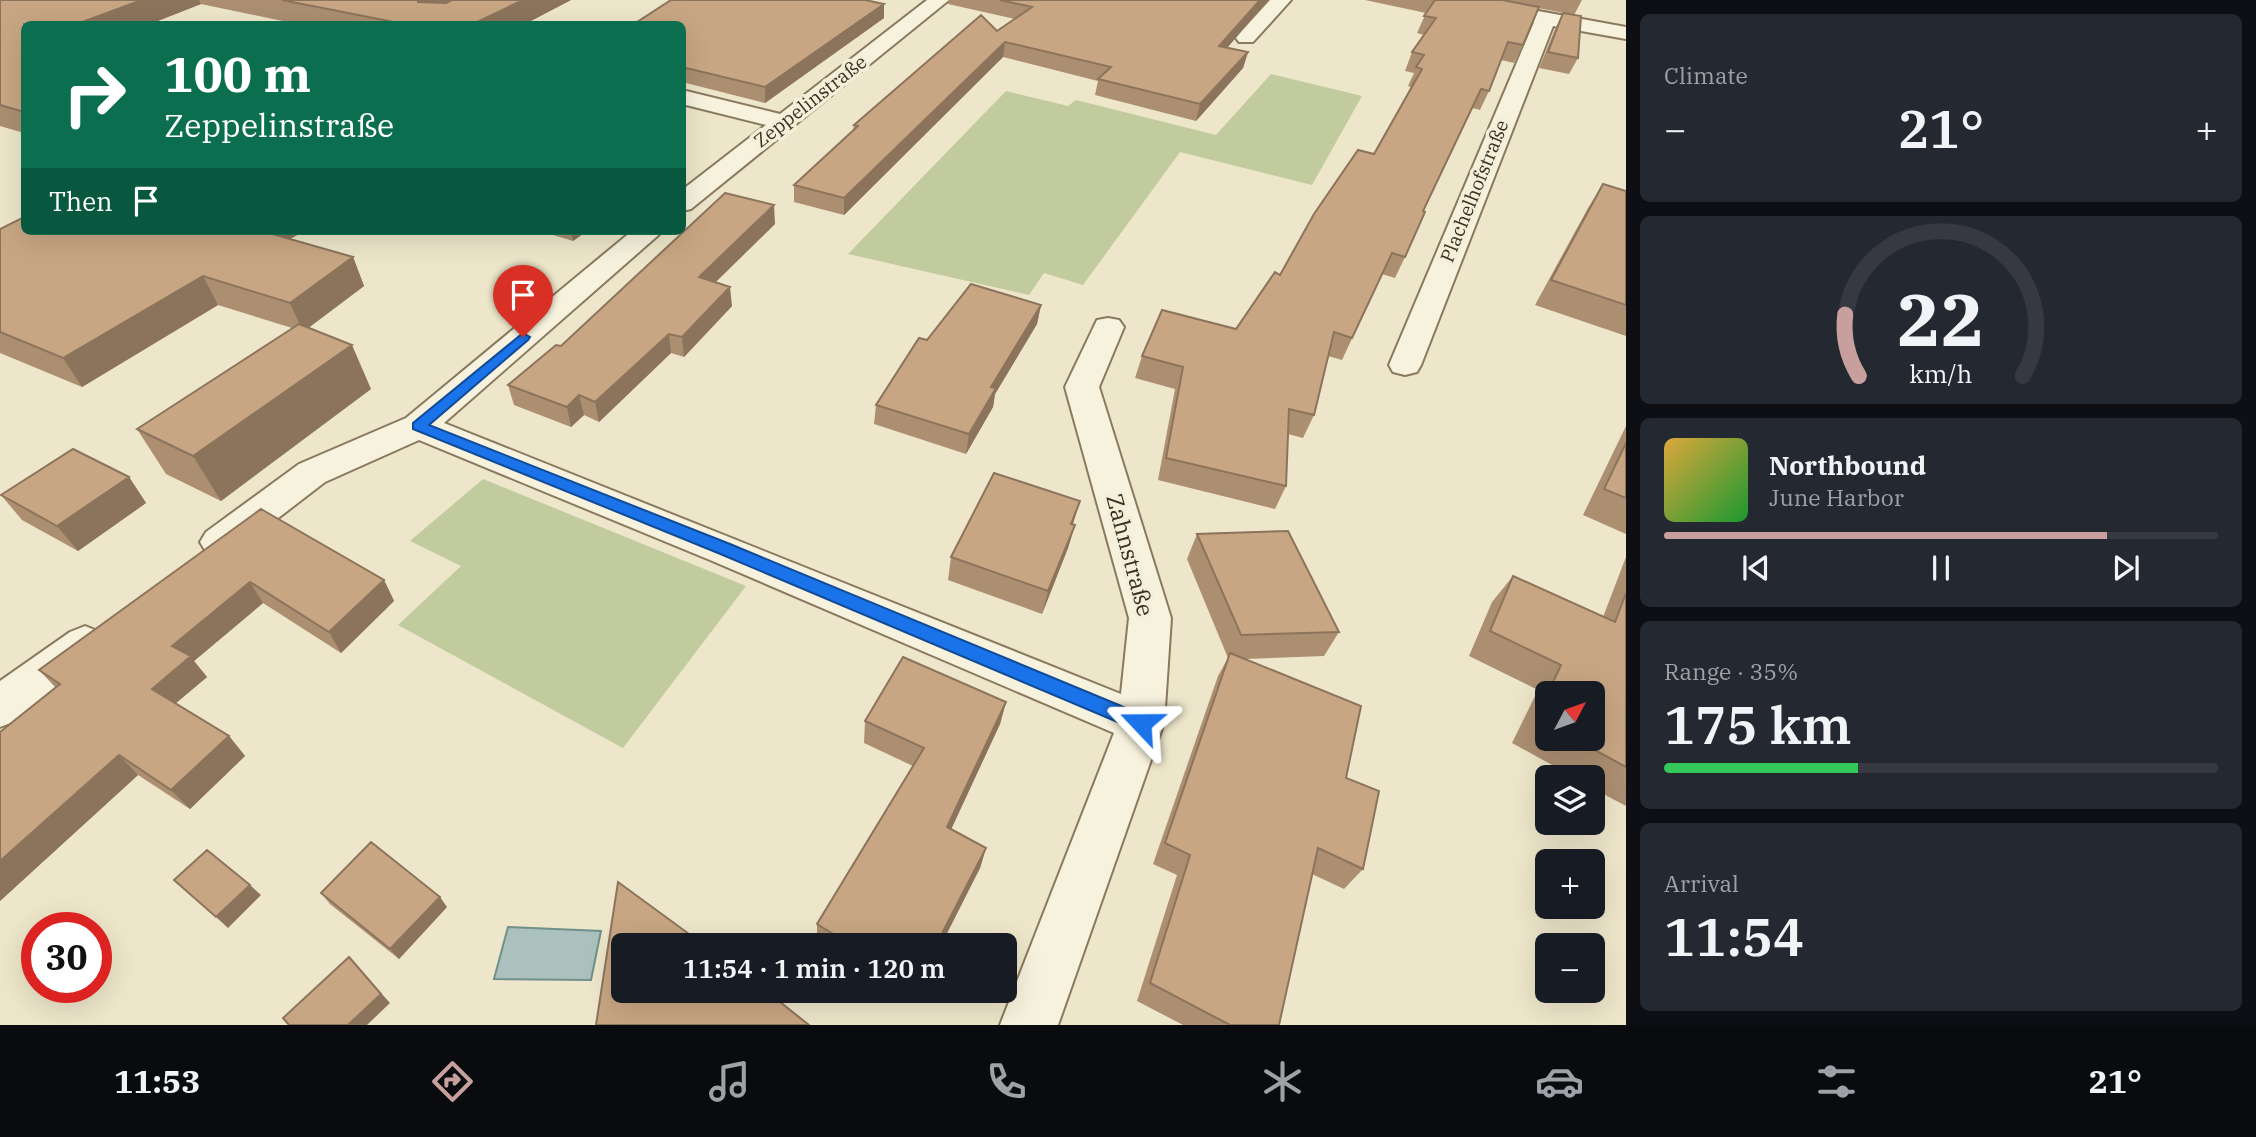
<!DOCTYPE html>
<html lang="en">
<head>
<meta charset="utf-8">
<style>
	:root { --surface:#171b24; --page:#242831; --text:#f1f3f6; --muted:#9ea1a6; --line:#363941; --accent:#c7a09e }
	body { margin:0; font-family:"IBM Plex Serif",serif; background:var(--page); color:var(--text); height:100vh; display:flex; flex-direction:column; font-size:26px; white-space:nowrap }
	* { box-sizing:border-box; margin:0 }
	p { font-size:23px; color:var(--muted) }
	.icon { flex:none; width:38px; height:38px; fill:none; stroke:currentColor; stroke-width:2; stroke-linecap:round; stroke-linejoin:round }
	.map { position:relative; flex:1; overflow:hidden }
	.sheet { display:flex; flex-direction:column; gap:14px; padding:14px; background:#0d0f14; width:630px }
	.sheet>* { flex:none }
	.top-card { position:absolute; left:21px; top:21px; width:665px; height:214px; border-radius:10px; box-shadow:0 7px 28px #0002; background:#0b6e4f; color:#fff; overflow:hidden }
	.needle { width:46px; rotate:49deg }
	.tools { position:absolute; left:1535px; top:681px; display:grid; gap:14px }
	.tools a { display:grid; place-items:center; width:70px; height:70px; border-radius:10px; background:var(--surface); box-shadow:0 7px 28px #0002; font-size:35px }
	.speed { position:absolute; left:21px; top:912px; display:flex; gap:14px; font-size:35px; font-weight:700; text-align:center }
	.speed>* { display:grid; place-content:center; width:91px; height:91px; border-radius:50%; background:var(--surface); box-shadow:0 7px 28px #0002; line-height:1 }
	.speed .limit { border:10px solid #d22; background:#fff; color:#111 }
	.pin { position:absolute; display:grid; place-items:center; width:60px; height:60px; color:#fff; margin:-72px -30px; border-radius:50% 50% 50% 0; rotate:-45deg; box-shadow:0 0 7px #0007 }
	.pin .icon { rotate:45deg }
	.me { position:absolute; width:77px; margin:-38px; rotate:293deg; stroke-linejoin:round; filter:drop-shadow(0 0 5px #0008) }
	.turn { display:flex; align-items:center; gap:24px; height:147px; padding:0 28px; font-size:32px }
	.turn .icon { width:91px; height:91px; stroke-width:2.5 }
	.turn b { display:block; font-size:49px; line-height:60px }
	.then { display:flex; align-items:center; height:66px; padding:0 28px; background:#0003; gap:14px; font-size:26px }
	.big { font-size:52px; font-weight:600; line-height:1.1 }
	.sheet .widget { flex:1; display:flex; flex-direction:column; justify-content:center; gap:10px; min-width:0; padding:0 24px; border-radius:10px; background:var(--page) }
	.sheet .dial { align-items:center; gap:0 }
	.dial svg { height:182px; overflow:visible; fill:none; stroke:var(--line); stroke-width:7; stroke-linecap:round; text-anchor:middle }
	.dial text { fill:var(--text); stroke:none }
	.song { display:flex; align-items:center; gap:21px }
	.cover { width:84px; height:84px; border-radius:10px; background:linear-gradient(135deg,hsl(40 70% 55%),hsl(130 70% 35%)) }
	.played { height:7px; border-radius:4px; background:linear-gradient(90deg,var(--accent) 80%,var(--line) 80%) }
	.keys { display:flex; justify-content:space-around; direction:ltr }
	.heat { display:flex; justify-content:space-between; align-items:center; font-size:38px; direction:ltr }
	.charge { height:10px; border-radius:5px; background:linear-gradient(90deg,#34c759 35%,var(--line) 0) }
	.trip { position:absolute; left:611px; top:933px; width:406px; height:70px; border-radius:10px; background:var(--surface); box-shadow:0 7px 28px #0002; font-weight:600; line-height:70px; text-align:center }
	.menu { display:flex; height:112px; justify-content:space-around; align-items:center; background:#090b0e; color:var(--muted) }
	.menu .icon { width:49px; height:49px }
	.menu .on { color:var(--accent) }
	.menu b { font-size:32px; color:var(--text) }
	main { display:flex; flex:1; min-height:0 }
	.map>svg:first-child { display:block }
	.green { fill:#c1cb9e }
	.water { fill:#aac1bd; stroke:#71908b; stroke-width:2 }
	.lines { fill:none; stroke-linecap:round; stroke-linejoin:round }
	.street-casing { stroke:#89795f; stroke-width:4 }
	.street { fill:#f7f2dd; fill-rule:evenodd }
	.wall { fill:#ac8f71; fill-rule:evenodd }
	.shaded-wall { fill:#8c745c }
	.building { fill:#c8a683; stroke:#8c745c; stroke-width:2 }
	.route { fill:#1a73e8; stroke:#114b97; stroke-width:2 }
	.labels { text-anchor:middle; stroke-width:7; stroke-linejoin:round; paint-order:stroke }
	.far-street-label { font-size:19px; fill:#3a3022; stroke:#f4efd9 }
	.street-label { font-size:23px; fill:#3a3022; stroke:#f4efd9 }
</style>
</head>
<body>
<main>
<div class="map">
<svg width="1626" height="1025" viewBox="0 0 1626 1025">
	<rect width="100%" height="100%" fill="#ede6ca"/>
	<!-- green -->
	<path class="green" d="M1271 74 1362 96 1312 185 1180 152 1083 285 1044 273 1029 295 848 254 1006 91 1068 106 1076 100 1216 135Z
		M483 479 746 586 623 748 398 625 461 566 410 541Z"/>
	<!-- water -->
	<path class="water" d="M508 927 601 931 591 980 494 979Z"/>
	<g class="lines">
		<!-- street casing -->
		<g class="street-casing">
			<path id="street" d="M927 0H949L691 209 682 211V190L766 125 682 104V90L780 114Z
				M1270 0H1291L1253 42H1239L1236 38 1239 34Z
				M1436 0H1478L1626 27V39L1553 26 1421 365 1417 372 1405 375 1393 372 1389 365 1534 22 1446 6Z
				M632 231H663L444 423 1121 694 1129 618 1065 387 1097 320 1108 318 1119 320 1124 327 1099 387 1171 618 1164 723 1058 1025H1000L1114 733 710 560 419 440 325 482 234 552 220 557 206 552 200 542 206 532 299 464 406 418Z
				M85 626 100 632 107 644 100 656 16 721 0 727V681L70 632Z"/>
		</g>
		<!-- street -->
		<use href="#street" class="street"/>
	</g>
	<!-- wall -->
	<path class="wall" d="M0 0H571L525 24H297L201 4 150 24H24V133L0 126Z
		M949 0H1268L1227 48 1248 52 1243 68 1196 121 1095 95 1098 81 1003 57 844 215 794 202V185L853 130 854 125 1015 19 948 4Z
		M1365 0H1582L1574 15 1538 8 1523 45 1514 63 1501 60 1489 91 1480 110 1472 108 1423 211 1405 257 1395 278 1382 274 1342 360 1328 356 1314 415 1303 438 1288 434 1286 486 1275 509 1158 480 1175 389 1135 378 1142 356 1236 329 1374 154 1411 87 1408 86 1414 73 1405 71 1412 52 1424 35 1417 33 1426 13Z
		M1563 13 1578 58 1569 74 1539 68 1555 29Z
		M884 18 765 103 682 82V24Z
		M1603 184 1626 191V336L1535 305 1588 208Z
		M775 224 716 282 732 306 684 357 671 353 599 422 584 415 571 427 514 405 508 385 561 346Z
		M0 229 290 239 353 257 364 286 308 328 371 389 221 501 166 474 137 429 292 328 218 305 82 387 0 353Z
		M540 231H587L573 241Z
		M1041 305 1037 324 995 394 993 407 966 454 874 424 876 405 927 340Z
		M1626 426V534L1583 515Z
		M129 477 146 503 78 551 22 520 1 495Z
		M261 509 384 580 394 601 341 653 263 603 194 661 207 677 176 703 229 736 245 756 190 809 138 775 0 901 55 687 39 670Z
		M1075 525 1068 548 1042 614 948 580 951 557Z
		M1197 534 1339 632 1324 656 1246 659 1346 778 1363 869 1344 889 1312 874 1279 1025H1183L1137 1001 1177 875 1153 864 1218 676 1228 658 1187 559Z
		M1626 557V806L1592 788V777H1574L1512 743 1538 690 1469 656 1492 602 1513 576 1603 617ZM1547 693H1592V738H1547Z
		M1006 702 1000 724 951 829 986 848 980 868 941 945H821L817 942V924L913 766 864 743 865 721Z
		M321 893 447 907 399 959 330 904Z
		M892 990H918L912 1003Z"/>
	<!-- shaded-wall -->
	<path class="shaded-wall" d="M142 0H199L201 4 150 24H77Z
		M418 0H464L425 22 418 2Z
		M523 0H571L525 24H473Z
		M1260 0H1268L1215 62 1219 46Z
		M884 4V18L765 103V87Z
		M1005 42 1003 57 844 215V198Z
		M1248 52 1243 68 1196 121 1200 104Z
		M774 205 775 224 701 296 699 277Z
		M249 231H305L260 255Z
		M571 231H587L573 241Z
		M353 257 364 286 303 332 290 303Z
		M203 276 218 305 82 387 63 358Z
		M730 287 732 306 684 357 682 337Z
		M1041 305 1037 324 995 394 993 407 966 454 969 434 991 387Z
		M669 334 671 353 599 422 595 402Z
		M352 345 371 389 221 501 193 456Z
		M579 395 584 415 571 427 567 407Z
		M129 477 146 503 78 551 57 526Z
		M1080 501 1073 524H1071Z
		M1075 525 1068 548 1042 614 1048 591Z
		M384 580 394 601 341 653 329 632Z
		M250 582 263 603 194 661 207 677 169 709 152 689 172 646Z
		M1006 702 1000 724 943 847 947 827Z
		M229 736 245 756 190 809 171 790Z
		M119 755 138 775 0 901V861Z
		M986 848 980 868 941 945H936Z
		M250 885 261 895 228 928 216 917Z
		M440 897 447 907 399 959 390 949Z
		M349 957 390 1003 367 1025H348Z
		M914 990H918L912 1003Z"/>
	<!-- building -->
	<path class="building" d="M0 0H142L77 24H24V112L0 105Z
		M282 0H418V2L446 3 452 0H523L473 24H404Z
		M671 0H865L884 4 765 87 682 67V24H634Z
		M1000 0H1260L1219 46 1248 52 1200 104 1098 79 1111 67 1005 42 844 198 794 185 858 126 854 125 981 15 997 31 1032 7Z
		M1435 0H1502L1539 7 1523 45 1508 42 1489 91 1481 89 1423 211 1425 212 1405 257 1392 253 1352 338 1334 332 1314 415 1289 409 1286 486 1166 458 1183 367 1142 356 1162 310 1236 329 1275 272 1280 275 1314 214 1358 150 1374 154 1422 69 1416 67 1424 55 1412 52 1436 18 1424 16Z
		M1563 13 1581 16 1578 58 1548 52Z
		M1603 184 1626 191V305L1551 280Z
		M725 193 774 205 699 277 730 287 682 337 669 334 595 402 579 395 567 407 508 385 556 345 561 346Z
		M24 217V231H262L353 257 290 303 203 276 63 358 0 332V229Z
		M971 284 1041 305 991 387 996 388 969 434 876 405 919 338 927 340Z
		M299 324 352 345 193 456 137 429Z
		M1626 443V498L1604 489Z
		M73 449 129 477 57 526 1 495Z
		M994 473 1080 501 1071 524 1075 525 1048 591 951 557Z
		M261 509 384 580 329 632 250 582 172 646 191 656 152 689 229 736 171 790 119 755 0 861V732L60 684 39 670Z
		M1288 531 1339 632 1241 635 1197 534Z
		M1513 576 1615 622 1626 593V767L1573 738H1592V693H1548L1561 665 1490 631Z
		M1230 653 1361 706 1346 778 1379 791 1363 869 1318 848 1279 1025H1230L1150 983 1190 855 1165 843Z
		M903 657 1006 702 947 827 986 848 936 945H851L817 924 924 748 865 721Z
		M1547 695V724L1536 718Z
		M371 842 440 897 390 949 321 893Z
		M207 850 250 885 216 917 174 880Z
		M618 882 704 945H623V990H765L809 1025H596Z
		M349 957 381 994 348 1025H289L283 1018Z"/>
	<!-- route -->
	<path class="route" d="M523 333 530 337 528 340 429 425 730 544 1148 717 1150 723 1148 729H1134L718 553 413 429V423Z"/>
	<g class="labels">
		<!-- far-street labels -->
		<g class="far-street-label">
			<text transform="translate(810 101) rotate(-38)" y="7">Zeppelinstraße</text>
			<text transform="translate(1474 191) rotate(-68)" y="7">Plachelhofstraße</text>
		</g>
		<!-- street labels -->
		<g class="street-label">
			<text transform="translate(1130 555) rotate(75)" y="8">Zahnstraße</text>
		</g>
	</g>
</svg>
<div class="tools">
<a><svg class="needle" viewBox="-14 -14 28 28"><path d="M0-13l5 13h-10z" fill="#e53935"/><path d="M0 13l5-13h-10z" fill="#9ea1a6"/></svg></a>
<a><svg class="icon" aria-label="layers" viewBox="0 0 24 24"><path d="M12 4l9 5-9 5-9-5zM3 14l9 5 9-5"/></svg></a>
<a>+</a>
<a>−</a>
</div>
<div class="speed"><div class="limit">30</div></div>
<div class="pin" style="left:523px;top:337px;background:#d93025"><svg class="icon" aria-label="arrive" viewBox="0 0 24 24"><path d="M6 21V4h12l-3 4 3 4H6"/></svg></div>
<svg class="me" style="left:1141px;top:723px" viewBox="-20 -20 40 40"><path d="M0-17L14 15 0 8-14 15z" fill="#1a73e8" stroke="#fff" stroke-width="4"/></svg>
<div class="trip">11:54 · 1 min · 120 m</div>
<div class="top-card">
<div class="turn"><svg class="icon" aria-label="right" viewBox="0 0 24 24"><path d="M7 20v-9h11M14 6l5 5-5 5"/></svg><div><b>100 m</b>Zeppelinstraße</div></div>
<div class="then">Then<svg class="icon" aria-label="arrive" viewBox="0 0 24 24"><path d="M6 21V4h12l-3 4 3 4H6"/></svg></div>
</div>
</div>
<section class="sheet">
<div class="widget"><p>Climate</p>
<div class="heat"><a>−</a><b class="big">21°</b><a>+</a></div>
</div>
<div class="widget dial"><svg viewBox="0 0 100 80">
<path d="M14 69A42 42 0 1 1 86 69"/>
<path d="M14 69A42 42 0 0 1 8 42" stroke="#c7a09e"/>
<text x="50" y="56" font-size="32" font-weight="700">22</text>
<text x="50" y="72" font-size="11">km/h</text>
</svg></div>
<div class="widget">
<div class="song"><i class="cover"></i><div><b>Northbound</b><p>June Harbor</p></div></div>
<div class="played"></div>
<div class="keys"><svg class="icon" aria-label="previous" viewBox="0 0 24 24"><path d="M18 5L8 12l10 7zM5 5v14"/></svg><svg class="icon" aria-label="pause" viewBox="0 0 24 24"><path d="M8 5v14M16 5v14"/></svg><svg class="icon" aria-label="next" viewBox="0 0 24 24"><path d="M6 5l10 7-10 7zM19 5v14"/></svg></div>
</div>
<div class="widget"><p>Range · 35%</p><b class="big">175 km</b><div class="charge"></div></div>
<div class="widget"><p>Arrival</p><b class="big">11:54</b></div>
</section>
</main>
<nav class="menu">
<b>11:53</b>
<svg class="icon on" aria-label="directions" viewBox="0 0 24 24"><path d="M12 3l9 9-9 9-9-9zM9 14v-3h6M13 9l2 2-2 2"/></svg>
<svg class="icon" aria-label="music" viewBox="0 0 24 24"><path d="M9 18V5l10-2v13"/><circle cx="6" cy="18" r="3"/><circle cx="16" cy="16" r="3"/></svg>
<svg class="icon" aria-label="phone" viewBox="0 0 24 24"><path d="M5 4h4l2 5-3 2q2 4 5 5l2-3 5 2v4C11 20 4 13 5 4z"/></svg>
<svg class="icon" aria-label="climate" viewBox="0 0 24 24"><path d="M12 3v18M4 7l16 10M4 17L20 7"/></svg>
<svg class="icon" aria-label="car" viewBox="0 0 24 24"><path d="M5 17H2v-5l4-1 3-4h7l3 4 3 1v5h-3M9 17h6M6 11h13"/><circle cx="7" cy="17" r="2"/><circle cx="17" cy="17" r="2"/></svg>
<svg class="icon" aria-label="filters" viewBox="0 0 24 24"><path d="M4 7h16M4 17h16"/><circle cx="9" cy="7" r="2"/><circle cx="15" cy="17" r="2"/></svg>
<b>21°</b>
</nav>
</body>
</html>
